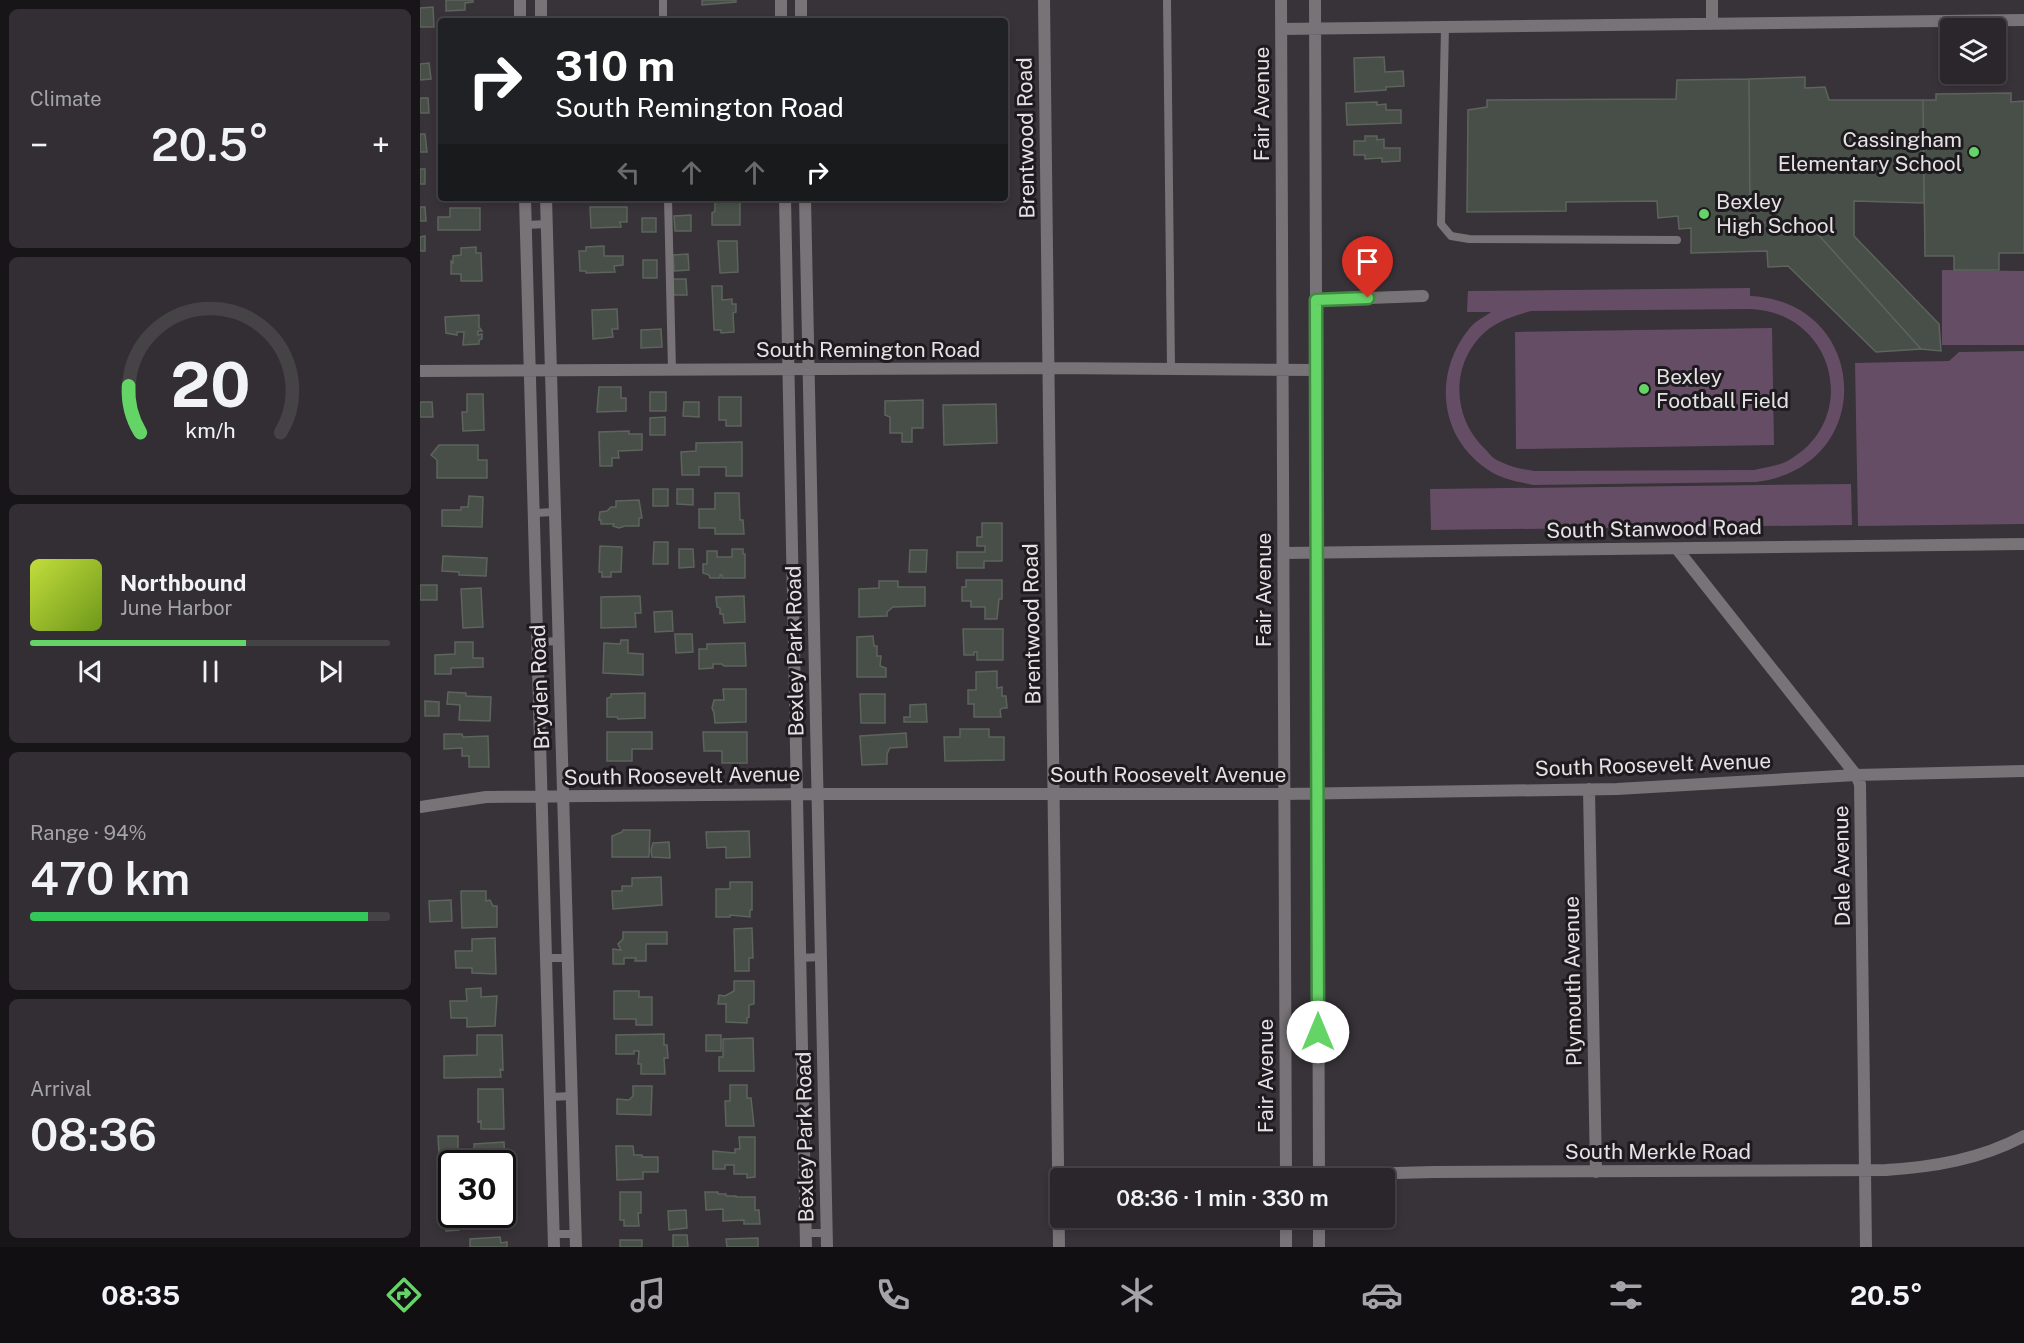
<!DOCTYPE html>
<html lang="en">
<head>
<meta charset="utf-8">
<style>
	:root { --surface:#2a262b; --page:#322e33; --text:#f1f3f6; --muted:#a5a5a9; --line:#464347; --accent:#65d467 }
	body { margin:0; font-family:"Public Sans",sans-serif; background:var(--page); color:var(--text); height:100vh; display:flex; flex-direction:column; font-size:22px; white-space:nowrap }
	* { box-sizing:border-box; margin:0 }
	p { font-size:20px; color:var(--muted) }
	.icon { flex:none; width:33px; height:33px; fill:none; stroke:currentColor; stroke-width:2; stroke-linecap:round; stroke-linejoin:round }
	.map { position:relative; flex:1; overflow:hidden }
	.details { display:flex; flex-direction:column; gap:9px; padding:9px; background:#171518; width:420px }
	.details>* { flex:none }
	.hud { position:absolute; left:18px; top:18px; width:570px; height:183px; border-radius:6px; box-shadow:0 3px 9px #0003,0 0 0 2px var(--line); background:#202124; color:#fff; overflow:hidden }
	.fabs { position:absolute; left:1520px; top:18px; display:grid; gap:12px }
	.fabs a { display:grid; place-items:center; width:66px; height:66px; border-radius:6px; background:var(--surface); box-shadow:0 3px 9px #0003,0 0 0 2px var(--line); font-size:30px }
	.speed { position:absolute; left:18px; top:1150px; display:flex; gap:12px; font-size:30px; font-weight:700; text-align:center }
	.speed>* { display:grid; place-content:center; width:78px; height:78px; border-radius:50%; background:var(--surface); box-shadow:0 3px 9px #0003,0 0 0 2px var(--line); line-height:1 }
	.speed .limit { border:3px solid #111; border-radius:9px; background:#fff; color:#111 }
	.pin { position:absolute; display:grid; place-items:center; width:51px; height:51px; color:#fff; margin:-62px -26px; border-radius:50% 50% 50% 0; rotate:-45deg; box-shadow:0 0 6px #0007 }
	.pin .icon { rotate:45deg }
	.me { position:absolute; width:66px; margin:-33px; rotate:0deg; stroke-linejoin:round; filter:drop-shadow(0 0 4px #0008) }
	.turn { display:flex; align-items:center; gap:21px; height:126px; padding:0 18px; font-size:27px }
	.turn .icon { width:78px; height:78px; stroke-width:2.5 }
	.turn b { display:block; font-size:42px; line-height:51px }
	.lanes { display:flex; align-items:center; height:57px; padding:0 18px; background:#0003; justify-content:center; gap:30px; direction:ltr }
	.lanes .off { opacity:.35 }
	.big { font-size:45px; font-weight:600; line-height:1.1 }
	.details .card { flex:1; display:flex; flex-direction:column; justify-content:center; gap:9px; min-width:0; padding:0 21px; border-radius:9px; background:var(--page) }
	.details .dial { align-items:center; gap:0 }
	.dial svg { height:156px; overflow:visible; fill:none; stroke:var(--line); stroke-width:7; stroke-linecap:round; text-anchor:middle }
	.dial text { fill:var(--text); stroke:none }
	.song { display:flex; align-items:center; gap:18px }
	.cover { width:72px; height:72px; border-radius:9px; background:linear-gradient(135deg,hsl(70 70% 55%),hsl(80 70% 35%)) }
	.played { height:6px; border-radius:3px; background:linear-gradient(90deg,var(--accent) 60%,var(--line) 60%) }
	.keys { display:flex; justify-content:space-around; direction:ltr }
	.heat { display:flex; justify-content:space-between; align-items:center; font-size:33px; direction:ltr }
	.charge { height:9px; border-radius:4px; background:linear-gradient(90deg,#34c759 94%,var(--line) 0) }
	.trip { position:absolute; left:630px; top:1168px; width:345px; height:60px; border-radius:6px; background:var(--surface); box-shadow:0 3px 9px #0003,0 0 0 2px var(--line); font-weight:600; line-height:60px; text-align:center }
	.menu { display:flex; height:96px; justify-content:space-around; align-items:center; background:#110f11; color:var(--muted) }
	.menu .icon { width:42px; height:42px }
	.menu .current { color:var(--accent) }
	.menu b { font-size:27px; color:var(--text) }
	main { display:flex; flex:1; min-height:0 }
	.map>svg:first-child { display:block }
	.green { fill:#664d66; fill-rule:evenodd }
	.building { fill:#484f48; stroke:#5c645c; stroke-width:1.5 }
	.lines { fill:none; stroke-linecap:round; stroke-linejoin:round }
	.service { stroke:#777377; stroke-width:8 }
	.minor { stroke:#777377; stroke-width:12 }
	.route-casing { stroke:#428a43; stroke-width:15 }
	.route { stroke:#65d467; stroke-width:10 }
	.poi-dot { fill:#65d467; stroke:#1e1b1e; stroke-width:2 }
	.labels { text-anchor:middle; stroke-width:6; stroke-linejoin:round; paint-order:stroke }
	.street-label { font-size:21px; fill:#e5e1e5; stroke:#1e1b1e }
	.poi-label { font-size:21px; fill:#e5e1e5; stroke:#1e1b1e; text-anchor:start }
</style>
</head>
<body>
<main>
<section class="details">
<div class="card"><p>Climate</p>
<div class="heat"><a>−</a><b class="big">20.5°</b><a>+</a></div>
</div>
<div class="card dial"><svg viewBox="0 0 100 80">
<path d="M14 69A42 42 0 1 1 86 69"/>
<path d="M14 69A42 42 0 0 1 8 45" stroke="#65d467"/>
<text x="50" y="56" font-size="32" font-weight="700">20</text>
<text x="50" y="72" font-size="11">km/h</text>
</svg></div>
<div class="card">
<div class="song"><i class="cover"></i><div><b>Northbound</b><p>June Harbor</p></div></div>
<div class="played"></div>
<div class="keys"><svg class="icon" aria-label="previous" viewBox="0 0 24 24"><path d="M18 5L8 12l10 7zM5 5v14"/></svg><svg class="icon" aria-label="pause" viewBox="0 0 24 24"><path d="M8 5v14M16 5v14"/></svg><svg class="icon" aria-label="next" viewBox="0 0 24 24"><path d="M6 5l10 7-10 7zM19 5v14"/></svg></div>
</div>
<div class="card"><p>Range · 94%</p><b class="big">470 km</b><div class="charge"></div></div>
<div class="card"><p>Arrival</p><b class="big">08:36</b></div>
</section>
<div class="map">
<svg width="1604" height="1247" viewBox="0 0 1604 1247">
	<rect width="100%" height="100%" fill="#383239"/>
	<!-- green -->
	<path class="green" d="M1522 270 1604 271V345H1522Z
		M1330 288V296C1450 301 1459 467 1336 482L1113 485C1100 482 1086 480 1073 473 1020 442 1011 376 1049 329 1054 322 1064 317 1071 312H1047L1048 291ZM1331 309C1415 313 1441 419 1369 460 1359 466 1346 467 1334 470L1114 471C1101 469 1090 467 1079 461 1073 459 1069 453 1065 449 1034 420 1030 370 1059 338 1073 322 1091 317 1111 311Z
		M1352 328 1354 445 1096 449 1095 332Z
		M1604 351V524L1438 526 1435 363 1529 361 1539 352Z
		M1431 484 1432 525 1011 530 1010 489Z"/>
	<!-- building -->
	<path class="building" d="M26 0H53V2L45 3V10L26 11Z
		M282 0H316V2L282 5Z
		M13 7 14 27H0V8Z
		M964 57 965 72 983 71 984 86 966 87V90L935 92 934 58Z
		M9 63 11 79 0 80V64Z
		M18 68H21V95H19Z
		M1385 77V88L1405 87 1409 100H1503L1504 203 1434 201V236L1519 324 1521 351 1501 349 1387 222 1330 223 1329 79Z
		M1329 79 1330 223 1387 222 1501 349 1456 352 1368 266 1348 267 1347 251 1271 253V228L1259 229 1258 216 1238 218 1237 201 1146 202V211L1047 212 1048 110 1067 107V100L1256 99 1257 80Z
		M1591 93V102L1604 101V253H1579V270H1534V256H1505L1503 100H1516V94Z
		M0 98H8L9 113H0Z
		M957 102V105L966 104V110H981V123L927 125 926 103Z
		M0 134H5L7 152H0Z
		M945 136H957V140L964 139V148H980V161L962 162V158L945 159V155H934V141H945Z
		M0 169H5V184H0Z
		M22 198H64V200L22 201Z
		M221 198H236V202H221Z
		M295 199H320V225H292V213L295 211Z
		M0 207H5L6 221H0Z
		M170 207H207V222H200L201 227 171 228Z
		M30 208H60V230H18V217H30Z
		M271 215V231H255L254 216Z
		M222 218H236V232H222Z
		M5 236V251H0V237Z
		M298 241H317L318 272 300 273Z
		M184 246V256H203V265L194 266 195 272 166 273V271H160L159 251H166V247Z
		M56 247V253H61L62 281H41V274H31V261L33 263V256L41 255V248Z
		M268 254 269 270 254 271 253 255Z
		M223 260H237V278H223Z
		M251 279H266L267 295H252Z
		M292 286H302V300L312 299V304H316V312L313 313 314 332 301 333V330H294Z
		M197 309 198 329H192L193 337 173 339 172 310Z
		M59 315V327L62 331H58V335L62 334V339L59 340V344L43 345 44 332H37V335L26 333 25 317Z
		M241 329 242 347 221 348V330Z
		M179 387H201V398H206V411L177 412Z
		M230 392H246V411H230Z
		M47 394H63L64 430 43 431 42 412H47Z
		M299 397H321V426H306V420H299Z
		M503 400V428H492V442H482V433H470V417L465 415V401Z
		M0 402H12L13 417H0Z
		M264 402H279V417L263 416Z
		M576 404 577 443 524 445 523 405Z
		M245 417V435H230V418Z
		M209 431V434H222V450L198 451 199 458H192V466H180L179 432Z
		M322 442V476H306V467H279V475H262L261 452 276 451V443Z
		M19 445H58V460H67V478H17V460L11 455Z
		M233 489H248V506H233Z
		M257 489H273V505L257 504Z
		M295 493H319L320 520H323L324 534H295V528H279V509H295Z
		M49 496 63 497 62 527 22 526V510H41V507H48Z
		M219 500 222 518H219V526H205L199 528 193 526 194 524H181V520H179L180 512 187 511 191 507H196V501Z
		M562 523H582V561H564V568H537V552H565V546H557V537H562Z
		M234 542H248V564H233Z
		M180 546 202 547 201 572H191V577H182V572H179Z
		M259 549H273L274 567 259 568Z
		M312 549H323V554H325V578H302V575H300V578H290L289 575 283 573V564H287V551H297V557H312Z
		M490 550H507L506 572H489Z
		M23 556 67 558 66 576 39 575V572L22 571Z
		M546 580H582V599H579L577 619H565V607H551V601H542V587H546Z
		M459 581H478V587H505V606L473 607 467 612V616L439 617V589L459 588Z
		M0 585H17V600H0Z
		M61 588 63 627 43 628 41 589Z
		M220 596 221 613H215L216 627 181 628V597Z
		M324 596 325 622 304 623 303 614H300V608L297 607 296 597Z
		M252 611 253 631 235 632 234 612Z
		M543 629H583V660H557V652H554V655H544Z
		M255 634H272L273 652 256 653Z
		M453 636 454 646H457V656H461L460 666 466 668V677H437V637Z
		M201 640H208V653L223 654V675L183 673 184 643 200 644Z
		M35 642H53V658H63V667L31 668V674H15V655L35 654Z
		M325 643 326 666H304L302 664H293V668L279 669V649H287V644Z
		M577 671V688L582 687V696H586L587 708H583L580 710 581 717H554V704H548V690H556V672Z
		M303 689H326V722L295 723 294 713 292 708 294 700H304Z
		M28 692 46 693V696L71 697 70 721 39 720 40 705 27 704Z
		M225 693V718L198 719 197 717H187V698L191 697V694Z
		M440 694H465V723H441Z
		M5 701 19 702V716H5Z
		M506 704 507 722H484V717H490V705Z
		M540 729H569V737H584V760L525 761 524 737H540Z
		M187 732H232V749H212V761H187Z
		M283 732H327V763H302V751H284Z
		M486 733 487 747 470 748 467 754V764L442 765 440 736Z
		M24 734H42L43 737 68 736 69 767H49V756H42V748L24 749Z
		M203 830H230L229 857H192V836L202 832Z
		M329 831 330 857 306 858V847L287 848 286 832Z
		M249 842 250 858 232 857 231 850 233 843Z
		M241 877 242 905 193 909 192 891H202V886H212V878Z
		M310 882H332V910H330V917L310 915V917H296V889H310Z
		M41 891H66V901L70 900 73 906H77V927L42 928Z
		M31 900 32 921 10 922 9 901Z
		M332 928 333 958H329V971H315L314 929Z
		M203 932H247V944H226V961H215L216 958H204V964H193V949L201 950 198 944 203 939Z
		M75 938 76 974 52 973V968H36L35 951H52V939Z
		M314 981H334V1004L329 1005V1017L327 1018V1023L306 1022V1004H298L299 995 305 996 314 991Z
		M61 988V997L77 996 75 1026 47 1027V1018H31L30 1001H47L46 989Z
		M194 991H219V997H232V1025H216V1019H194Z
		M244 1034V1045H247L248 1058H244L245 1074H221V1064H218L219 1051H214V1054H196V1035Z
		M57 1035H82L83 1070 80 1069 81 1077 24 1078V1056L57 1055Z
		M286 1035H301V1051H286Z
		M333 1038 334 1071H299V1057H303V1039Z
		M310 1085H327V1098H331L334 1126H306L305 1101H310Z
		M213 1086H232L231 1115 197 1114V1099L209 1100 213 1096Z
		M58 1089H83L84 1129H61V1121L58 1122Z
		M18 1136H38V1154H19Z
		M319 1137H335V1177L327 1178V1174H314V1165H305V1169H293V1151L315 1153V1149H320Z
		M84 1142 85 1162 62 1164V1160H55L54 1144Z
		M196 1146H213L214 1155H222V1157H238V1172H223V1179L197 1180Z
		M200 1192H221V1213H218L219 1226H204V1220H200Z
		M285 1192H298V1194H306V1196H316V1197H335V1210H339L340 1224H324V1220L303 1221V1209L286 1210Z
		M82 1205H84V1228H73L70 1220 46 1219 47 1215H82Z
		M266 1210 267 1228 249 1230 248 1211Z
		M25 1214 39 1215V1230L26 1231Z
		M253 1235H267L268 1247H253Z
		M80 1237 81 1243 87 1242V1247H50V1239Z
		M338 1238V1247H307L306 1239Z
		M200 1240H222V1247H200Z"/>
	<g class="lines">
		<!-- service -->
		<path class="service" d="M243 0V21
			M747 0 751 370
			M1025 26 1021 224 1031 236 1049 239 1257 240
			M248 198 252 370
			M106 225 127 224
			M114 513 135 512
			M118 642 139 641
			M126 958H147
			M380 958 401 957
			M130 1097 151 1096
			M386 1233H407
			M134 1234H155"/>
		<!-- minor -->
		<path class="minor" d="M100 0V21
			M121 0V21
			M361 0V21
			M381 0V21
			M624 0 639 1247
			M861 0 866 1179
			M895 0 899 1179
			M1292 0V24
			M861 29 1604 20
			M105 198 134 1247
			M126 198 156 1247
			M365 198 386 1247
			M385 198 407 1247
			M896 300 1003 296
			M0 371 628 368 897 370
			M1257 549 1436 775 1440 784 1446 1247
			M864 553 1604 544
			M1169 789 1176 1172
			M0 807 66 797 397 794H864L1197 789 1436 775 1604 771
			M866 1176 1013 1172 1466 1170C1514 1167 1561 1159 1604 1136
			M866 1218V1247
			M899 1218V1247"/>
	</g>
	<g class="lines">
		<!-- route casing -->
		<g class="route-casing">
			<path id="route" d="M898 1032 896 300 948 298"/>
		</g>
		<!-- route -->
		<use href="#route" class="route"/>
	</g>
	<!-- markers -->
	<g class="poi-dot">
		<circle cx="1554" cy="152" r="6"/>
		<circle cx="1284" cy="214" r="6"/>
		<circle cx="1224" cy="389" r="6"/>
	</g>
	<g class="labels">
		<!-- street labels -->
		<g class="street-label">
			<text transform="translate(842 104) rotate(-90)" y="7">Fair Avenue</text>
			<text transform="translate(606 138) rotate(-91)" y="7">Brentwood Road</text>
			<text x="448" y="357">South Remington Road</text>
			<text transform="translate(1234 529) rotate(-1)" y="7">South Stanwood Road</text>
			<text transform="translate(844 590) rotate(-90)" y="7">Fair Avenue</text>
			<text transform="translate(612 624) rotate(-91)" y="7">Brentwood Road</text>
			<text transform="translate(375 651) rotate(-91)" y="7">Bexley Park Road</text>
			<text transform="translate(120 687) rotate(-92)" y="7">Bryden Road</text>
			<text transform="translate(1233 765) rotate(-2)" y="7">South Roosevelt Avenue</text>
			<text x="748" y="782">South Roosevelt Avenue</text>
			<text transform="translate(262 776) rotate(-1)" y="7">South Roosevelt Avenue</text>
			<text transform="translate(1422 866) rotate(-91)" y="7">Dale Avenue</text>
			<text transform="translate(1153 981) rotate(-91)" y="7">Plymouth Avenue</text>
			<text transform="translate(846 1076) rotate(-90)" y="7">Fair Avenue</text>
			<text transform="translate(385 1137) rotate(-91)" y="7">Bexley Park Road</text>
			<text x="1238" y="1159">South Merkle Road</text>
		</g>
		<!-- poi labels -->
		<g class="poi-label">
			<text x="1542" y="147" text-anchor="end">Cassingham<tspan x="1542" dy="24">Elementary School</tspan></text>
			<text x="1296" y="209">Bexley<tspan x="1296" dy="24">High School</tspan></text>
			<text x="1236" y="384">Bexley<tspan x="1236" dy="24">Football Field</tspan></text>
		</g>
	</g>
</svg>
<div class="fabs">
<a><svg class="icon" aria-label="layers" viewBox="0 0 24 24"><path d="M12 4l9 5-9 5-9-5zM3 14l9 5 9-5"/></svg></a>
</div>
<div class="speed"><div class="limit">30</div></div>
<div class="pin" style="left:948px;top:298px;background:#d93025"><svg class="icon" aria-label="arrive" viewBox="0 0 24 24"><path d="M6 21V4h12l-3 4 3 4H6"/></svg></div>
<svg class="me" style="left:898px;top:1032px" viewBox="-20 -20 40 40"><circle r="19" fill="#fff"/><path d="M0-13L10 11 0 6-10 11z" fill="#65d467"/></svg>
<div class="trip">08:36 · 1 min · 330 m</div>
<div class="hud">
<div class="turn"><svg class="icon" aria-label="right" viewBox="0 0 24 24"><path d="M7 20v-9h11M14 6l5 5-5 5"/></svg><div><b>310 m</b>South Remington Road</div></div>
<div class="lanes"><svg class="icon off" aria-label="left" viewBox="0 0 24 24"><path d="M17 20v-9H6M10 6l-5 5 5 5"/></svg><svg class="icon off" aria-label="ahead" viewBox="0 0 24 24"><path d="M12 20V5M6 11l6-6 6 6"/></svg><svg class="icon off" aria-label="ahead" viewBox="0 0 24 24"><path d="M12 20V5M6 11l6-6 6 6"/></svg><svg class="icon" aria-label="right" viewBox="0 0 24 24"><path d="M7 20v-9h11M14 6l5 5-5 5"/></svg></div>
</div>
</div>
</main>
<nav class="menu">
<b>08:35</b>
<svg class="icon current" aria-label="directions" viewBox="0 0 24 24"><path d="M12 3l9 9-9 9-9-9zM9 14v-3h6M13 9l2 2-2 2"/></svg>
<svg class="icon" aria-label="music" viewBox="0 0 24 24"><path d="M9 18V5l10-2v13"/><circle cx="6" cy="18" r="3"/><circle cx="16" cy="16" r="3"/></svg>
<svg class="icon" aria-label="phone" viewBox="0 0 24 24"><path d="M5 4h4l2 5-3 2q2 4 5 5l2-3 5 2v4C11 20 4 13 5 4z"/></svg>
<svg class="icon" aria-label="climate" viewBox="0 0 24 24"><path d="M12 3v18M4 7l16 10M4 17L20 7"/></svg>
<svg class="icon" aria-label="car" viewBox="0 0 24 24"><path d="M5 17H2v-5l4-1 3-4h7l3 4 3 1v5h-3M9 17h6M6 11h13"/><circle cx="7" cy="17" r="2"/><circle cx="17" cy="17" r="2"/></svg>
<svg class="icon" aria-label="filters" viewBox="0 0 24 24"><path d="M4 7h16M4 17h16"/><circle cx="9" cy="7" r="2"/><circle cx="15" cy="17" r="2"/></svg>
<b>20.5°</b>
</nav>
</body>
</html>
